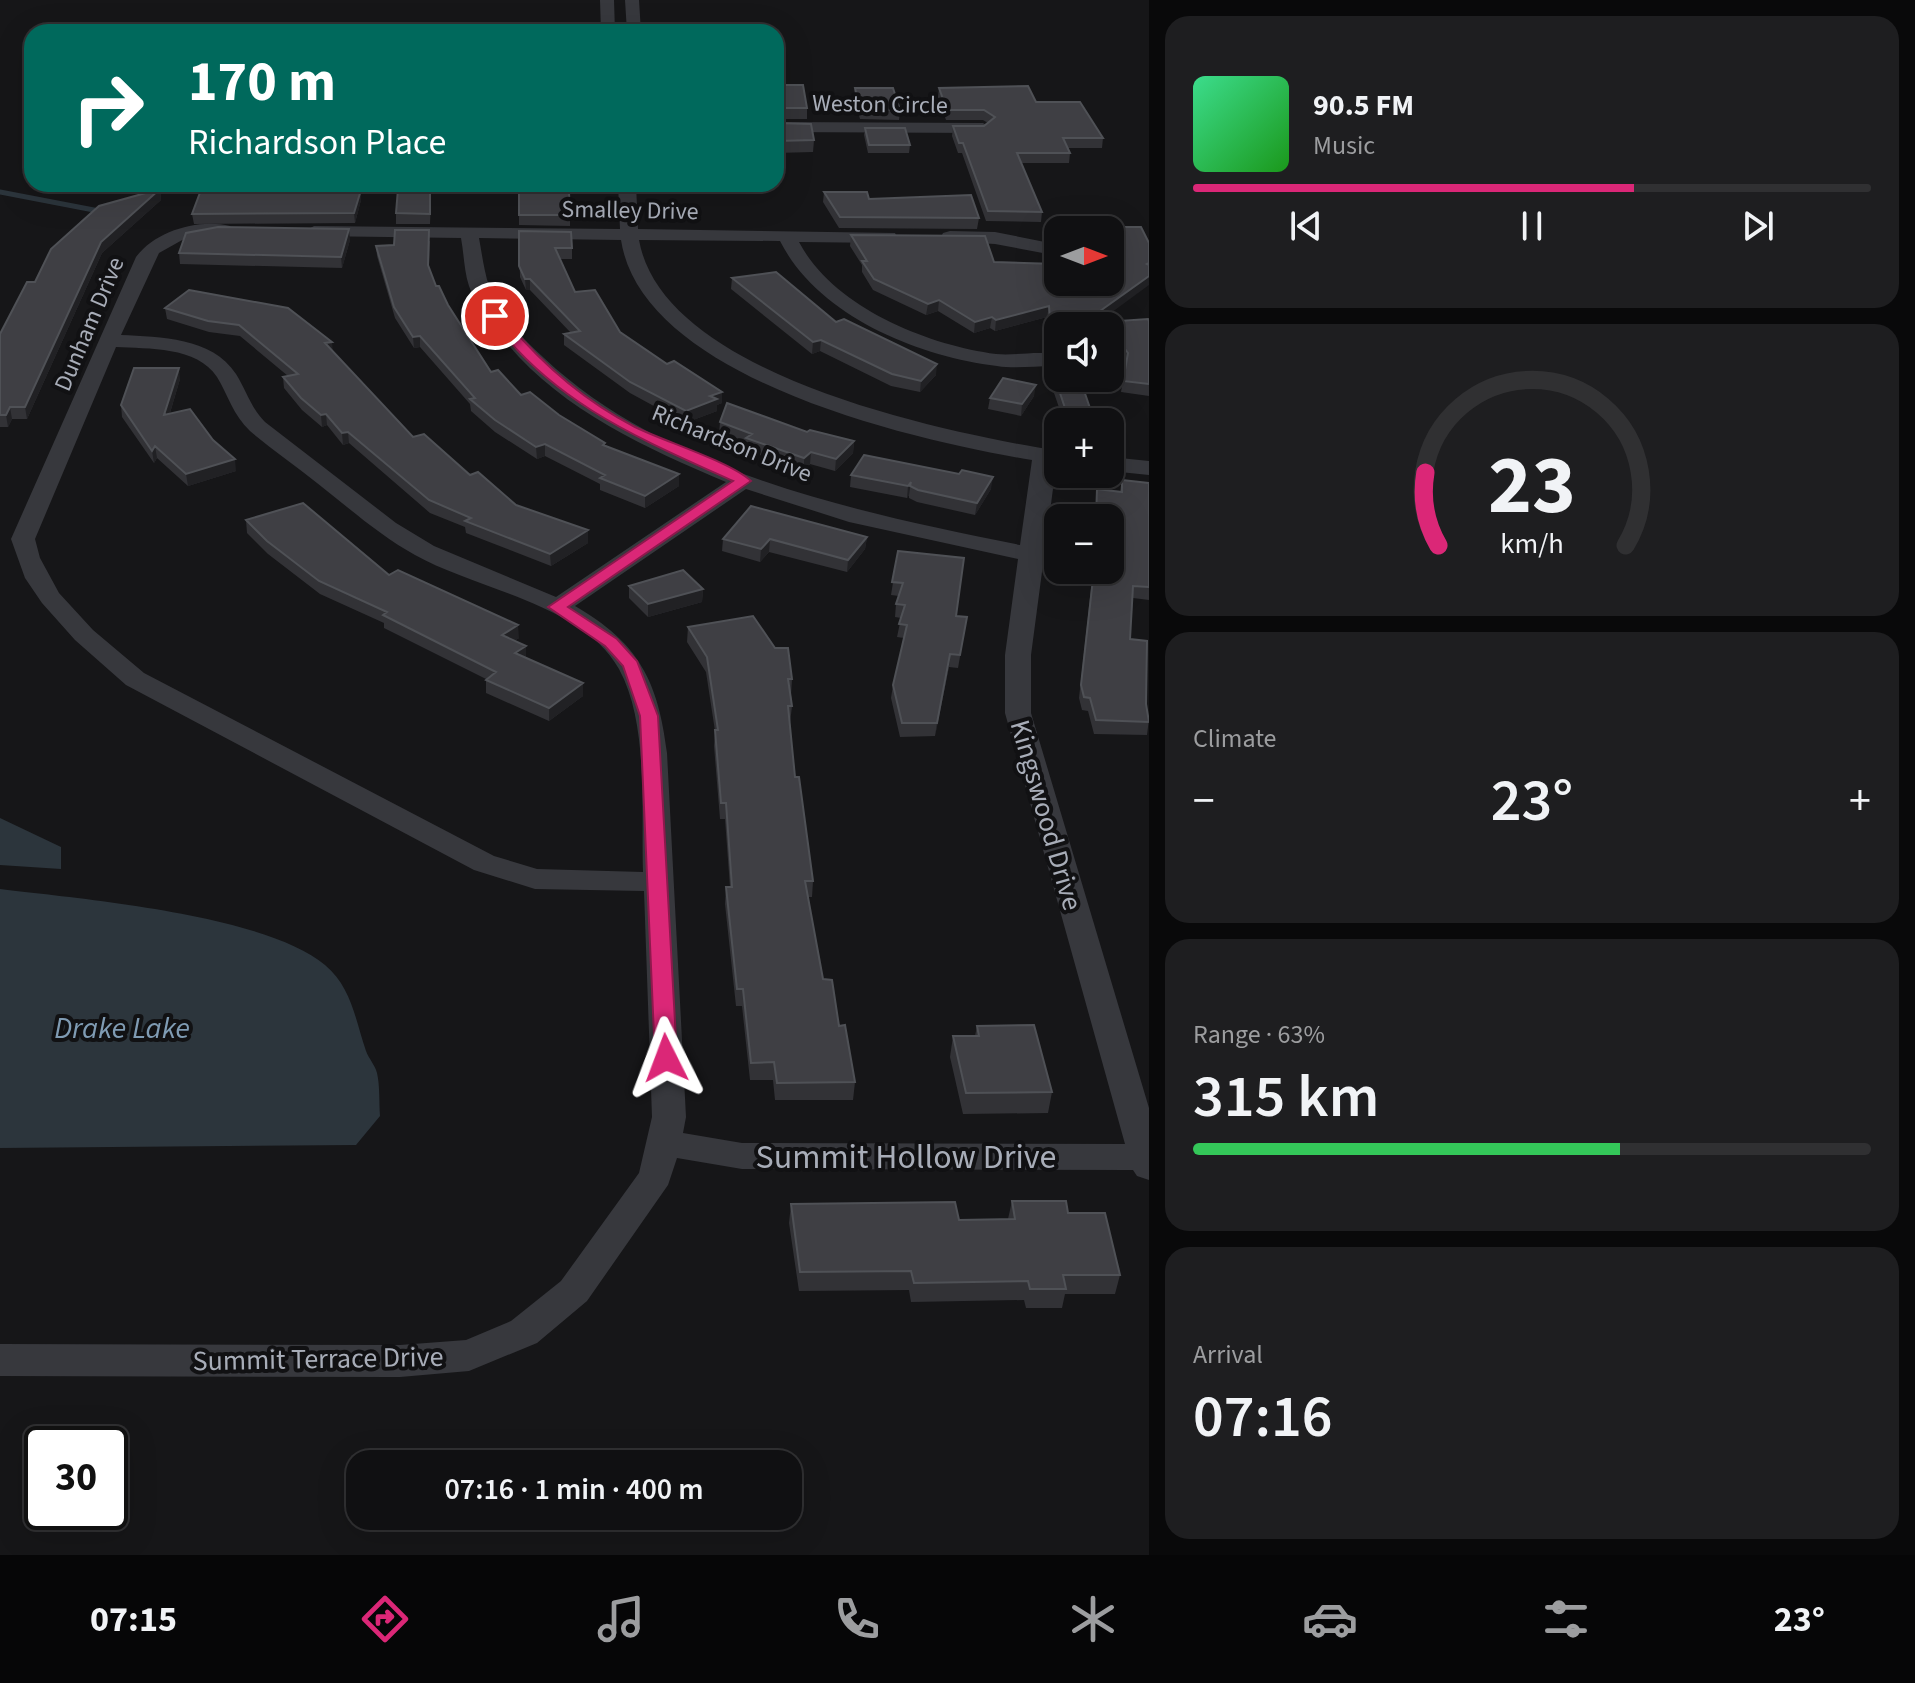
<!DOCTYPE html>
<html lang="en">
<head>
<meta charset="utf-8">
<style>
	:root { --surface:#101012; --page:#1e1e20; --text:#f1f3f6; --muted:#9c9d9f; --line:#303032; --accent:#db2777 }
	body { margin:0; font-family:"Source Sans 3",sans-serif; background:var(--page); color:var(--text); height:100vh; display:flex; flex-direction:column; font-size:30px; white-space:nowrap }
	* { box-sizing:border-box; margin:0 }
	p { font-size:26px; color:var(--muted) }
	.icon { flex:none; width:44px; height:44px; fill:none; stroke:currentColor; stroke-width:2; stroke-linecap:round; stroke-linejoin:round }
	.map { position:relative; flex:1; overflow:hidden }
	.details { display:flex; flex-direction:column; gap:16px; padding:16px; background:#09090a; width:766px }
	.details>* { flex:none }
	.guide { position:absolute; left:24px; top:24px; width:760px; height:168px; border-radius:24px; box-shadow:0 8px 32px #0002,0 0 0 2px var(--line); background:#00695c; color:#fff; overflow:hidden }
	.needle { width:52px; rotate:90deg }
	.buttons { position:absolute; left:1044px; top:216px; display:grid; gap:16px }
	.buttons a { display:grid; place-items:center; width:80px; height:80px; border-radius:16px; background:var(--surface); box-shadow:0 8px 32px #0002,0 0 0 2px var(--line); font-size:40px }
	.speed { position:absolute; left:24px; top:1426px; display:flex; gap:16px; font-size:40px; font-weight:700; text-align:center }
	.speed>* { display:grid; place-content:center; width:104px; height:104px; border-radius:50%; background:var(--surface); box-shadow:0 8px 32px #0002,0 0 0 2px var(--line); line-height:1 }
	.speed .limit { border:4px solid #111; border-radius:12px; background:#fff; color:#111 }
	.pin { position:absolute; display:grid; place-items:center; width:68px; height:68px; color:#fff; margin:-34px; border:4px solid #fff; border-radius:50%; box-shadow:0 2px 8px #0007 }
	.me { position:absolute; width:88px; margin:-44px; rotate:357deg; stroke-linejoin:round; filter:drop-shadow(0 0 6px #0008) }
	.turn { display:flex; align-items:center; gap:28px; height:168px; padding:0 32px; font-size:36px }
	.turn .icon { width:104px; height:104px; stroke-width:2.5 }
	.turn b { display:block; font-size:56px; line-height:68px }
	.big { font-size:60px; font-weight:600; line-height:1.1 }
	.details .card { flex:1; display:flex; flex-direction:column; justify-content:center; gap:12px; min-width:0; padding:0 28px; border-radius:24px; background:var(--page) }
	.details .dial { align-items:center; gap:0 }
	.dial svg { height:208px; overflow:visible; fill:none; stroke:var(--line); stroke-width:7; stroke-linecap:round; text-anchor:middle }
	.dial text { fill:var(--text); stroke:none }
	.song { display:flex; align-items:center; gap:24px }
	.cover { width:96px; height:96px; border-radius:12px; background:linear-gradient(135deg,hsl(150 70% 55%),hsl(120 70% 35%)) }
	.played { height:8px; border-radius:4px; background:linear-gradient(90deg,var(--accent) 65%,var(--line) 65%) }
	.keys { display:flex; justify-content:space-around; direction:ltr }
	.heat { display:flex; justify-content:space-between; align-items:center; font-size:44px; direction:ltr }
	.charge { height:12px; border-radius:6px; background:linear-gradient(90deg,#34c759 63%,var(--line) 0) }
	.trip { position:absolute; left:346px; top:1450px; width:456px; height:80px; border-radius:24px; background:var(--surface); box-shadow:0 8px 32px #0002,0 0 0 2px var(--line); font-weight:600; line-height:80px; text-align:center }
	.menu { display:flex; height:128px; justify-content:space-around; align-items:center; background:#060607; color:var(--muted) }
	.menu .icon { width:56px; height:56px }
	.menu .active { color:var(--accent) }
	.menu b { font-size:36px; color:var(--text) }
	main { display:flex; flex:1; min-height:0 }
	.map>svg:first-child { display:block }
	.water { fill:#2c353c }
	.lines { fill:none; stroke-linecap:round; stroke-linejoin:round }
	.stream { stroke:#2c353c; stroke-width:5 }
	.street { fill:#37383d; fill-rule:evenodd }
	.wall { fill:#323236 }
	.shaded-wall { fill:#212124 }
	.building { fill:#3f3f44; stroke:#4f5156; stroke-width:2 }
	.route { fill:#db2777; stroke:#8e194d; stroke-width:2 }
	.labels { text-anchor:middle; stroke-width:8; stroke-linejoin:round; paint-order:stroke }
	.far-street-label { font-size:24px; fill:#a8adb8; stroke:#111113 }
	.street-label { font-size:28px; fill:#a8adb8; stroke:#111113 }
	.water-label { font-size:30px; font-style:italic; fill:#7f9bb3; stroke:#111113 }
	.near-street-label { font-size:34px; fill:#a8adb8; stroke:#111113 }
</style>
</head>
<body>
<main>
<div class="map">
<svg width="1149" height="1555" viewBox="0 0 1149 1555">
	<rect width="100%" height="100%" fill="#161618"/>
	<!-- water -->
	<path class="water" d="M0 818 61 847V869L0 865Z
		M0 889C81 899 264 914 325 965 352 988 355 1019 366 1051 369 1059 375 1065 377 1073 380 1086 379 1102 380 1116L356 1145 0 1148Z"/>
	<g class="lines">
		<!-- stream -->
		<path class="stream" d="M0 192 99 211"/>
		<!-- street -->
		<path class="street" d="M600 0H614L615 32H601Z
			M625 0H639L641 32H627Z
			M776 122 983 123 991 128 983 133 776 132Z
			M618 184H636L638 229 895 233 897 237 895 241 888 243 799 242C833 307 927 345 996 354 1017 356 1038 350 1058 355V365L1052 366C1034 366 1015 369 997 366 917 356 818 316 780 241L639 240C663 376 944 432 1058 451L1031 655V713L1149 1108V1180L1137 1176 1133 1170 742 1169 677 1158 668 1185 587 1301 537 1343 469 1371 400 1377 0 1376V1344L400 1345 466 1340 511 1321 561 1281 639 1173 652 1117 644 891 535 889 474 870 126 685 75 640 42 603 25 578 11 539 136 257C155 231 199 218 230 226L233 230 230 234 184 239 159 253 121 335C160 337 212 337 236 374 246 390 251 408 265 422L396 523 434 546 556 597 726 482C636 444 538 399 485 313 480 305 472 295 469 286 464 271 464 254 461 238L314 236 305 231 314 226 620 229ZM479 238 621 240C642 379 916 441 1032 460L1020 545C861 513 666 473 544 358 523 339 498 314 489 286 484 271 482 254 479 238ZM116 347C148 349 197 346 217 377 228 395 233 415 250 431 271 449 295 465 317 483 349 508 379 535 415 555 475 589 583 604 619 669 649 724 641 810 643 872L537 869 494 856 144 673 93 630 59 593 40 558 35 539ZM746 489 849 522 1018 559 1005 655V713L1125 1144 742 1143 683 1133 686 1117 667 753C658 681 639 643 575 606Z
			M950 231 995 232 1055 244 1057 248 1048 254 995 244 943 241 941 237 943 233Z
			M1110 457 1149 461V475L1110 471Z"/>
	</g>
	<!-- wall -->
	<path class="wall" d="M776 85 807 108V119H776Z
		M855 88 900 110 899 120 860 119 854 97Z
		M939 88 1036 102 1103 138 1102 148H1068L1070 153 1069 163H1021L1042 212 1041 222 986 221 962 153H958L952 136 953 126H984L988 123 983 120H946L938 97Z
		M776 123 814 140 813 152 776 153Z
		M865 128 910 145 909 153H868L864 135Z
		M160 189 161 200 102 253 27 419H12L8 427H0V334Z
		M361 190V200L355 223 194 224 192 214Z
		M519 191 570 215V226L519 225Z
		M824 192 979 218 977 229 839 228 823 202Z
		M431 199 430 224H396V213Z
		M1107 227H1141L1093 326H1058V331L1049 330 1047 317 995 331 990 328 974 333 938 311 926 315 873 290 862 272V265L850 246 851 235 994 262 1062 283 1111 250 1110 230H1106Z
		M519 231 572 248V259H560L575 292 620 332 722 403 717 405V411L685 423 630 393 564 345V334L571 333 530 290H526L520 277Z
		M350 240 342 268 180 264 179 253Z
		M430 241 429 267 436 286 491 372 521 395 559 415 605 443V446L679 486 645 508 600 490V484L545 456 537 459 495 432 471 411 470 404 420 347 414 348 395 318 377 256 376 246 394 245Z
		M732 278 836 322 936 375 920 392 891 386 820 351 812 354 731 289Z
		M189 290 332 351 413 437 516 505 588 543 551 566 466 533 465 527 430 513 349 443 343 445 327 425 322 427 302 410 284 388 283 377 288 376 240 336 209 332 167 319 165 308Z
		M1149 321V396L1121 392 1126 365 1110 344V326H1103V322Z
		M180 379 170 413 236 471 188 486 157 458 154 463 122 417 121 405Z
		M1056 381 1091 411 1089 422H1064L1054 393Z
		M1034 396 1021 416 988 409 990 398Z
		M720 422 807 432 854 441 853 453 835 471 810 464 804 470 745 450V444L719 434Z
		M851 475 991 489 975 515 917 502 909 498V495L907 498 850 487Z
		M1122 480 1149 483V600L1133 598 1130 639 1149 719 1147 735 1094 734 1088 711 1082 710 1079 698 1093 570H1110V518H1095L1097 489 1120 491Z
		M246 520 389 575 519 638 514 641 526 658 583 696 549 721 486 693V679L384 628V623L320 594 268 554 247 533Z
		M867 537 865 549 847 572 769 552 760 562 722 551 723 539Z
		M898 551 956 616 967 617 958 668 949 667 935 736 900 737 891 698 893 685 904 638 897 637 901 618 895 617 896 604 899 596 891 595Z
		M629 586 703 589 702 602 648 617 629 598Z
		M688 627 792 679 791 695 792 706 790 723 795 777 813 881 812 897H808L823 979 839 1026 855 1082 853 1100H775L773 1080H750L742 1006H736L725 904 726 887H730L725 819H720L714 746 715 731 706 672 687 642Z
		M977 1026 1052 1092 1048 1113 963 1114 950 1057 953 1036H975Z
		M1012 1201 1068 1213 1120 1275 1115 1294H1065L1062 1308H1026L1024 1300 911 1302 909 1290 799 1291 789 1223 791 1204 959 1220 1008 1219Z"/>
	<!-- shaded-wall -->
	<path class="shaded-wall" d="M160 189 161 200 102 253 27 419 25 407 101 242Z
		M361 190V200L355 223 354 213Z
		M349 229 350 240 342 268 341 257Z
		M1149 276V285L1093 326H1085L1086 321Z
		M525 279H530V290H526Z
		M939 300 938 311 926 315 928 304Z
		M1049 306 1047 317 995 331 996 320Z
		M992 317 990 328 974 333 975 322Z
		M420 336V347L414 348 413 337Z
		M821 340 820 351 812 354 813 342Z
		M332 342 333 353 325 343Z
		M937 364 936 375 920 392 921 381Z
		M179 368 180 379 166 426 164 415Z
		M1036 385 1034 396 1021 416 1022 404Z
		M722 392V403L717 405V411L685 423 686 411 710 396Z
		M10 407 12 419 8 427 6 415Z
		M326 414 327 425 322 427 321 415Z
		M348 432 349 443 343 445 342 433Z
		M854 441 853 453 835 471 836 459Z
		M545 444V456L537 459 536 447Z
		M155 446 157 458 154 463 152 451Z
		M811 452 810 464 804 470V458Z
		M235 459 236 471 188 486 186 474Z
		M679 474V486L645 508V496Z
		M993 477 991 489 975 515 977 503Z
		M911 482 909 495 907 498 908 486Z
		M588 530V543L551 566 550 554Z
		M867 537 865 549 847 572 848 560Z
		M770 539 769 552 760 562 761 549Z
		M703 589 702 602 648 617V604Z
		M518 625 519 638 502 648V635Z
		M526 646V659L515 653Z
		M950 654 949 667 935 736 937 723Z
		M583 683V696L549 721V708Z"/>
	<!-- building -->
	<path class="building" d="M776 85H803L807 108H777L776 111Z
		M1028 86 1036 102H1080L1103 138H1063L1070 153H1017L1042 212 988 211 963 143H959L953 126H984L995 117 984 110H947L939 88Z
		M855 88H893L900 110H860Z
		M776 123 811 124 814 140 776 141Z
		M865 128H905L910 145H869Z
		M160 189 101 242 25 407H10L6 415H0V334L27 282H35L51 249 99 206Z
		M398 189H430V214L396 213Z
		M529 189 569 192 570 215H519V191L529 192Z
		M201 190H361L354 213 192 214Z
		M824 192H867L869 199 971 195 979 218 840 217Z
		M218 227 349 229 341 257 179 253 186 233Z
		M1107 227H1141L1149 243V263L1147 264 1149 265V276L1086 321 1050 319 1049 306 996 320 992 317 975 322 939 300 928 304 874 279 862 261H867L851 235 985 236 994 262 1056 264 1058 269V282L1062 283 1110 282V250L1116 246 1110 234V230H1108Z
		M395 230H429L428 265 436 286H439L448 305 491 372 498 370 521 395 530 392 559 415 605 443 603 445 679 474 645 496 600 478 605 475 545 444 536 447 495 420 470 399 475 398 420 336 413 337 394 307 376 246 394 245Z
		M519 231 571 232 572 248H555L575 292 595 290 620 332 667 364 674 361 722 392 710 396 717 399 686 411 630 382 564 334 580 331 530 279H525L519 266Z
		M776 272 836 322 844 319 937 364 921 381 892 374 821 340 813 342 732 278Z
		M189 290 288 308 332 342 325 343 413 437 424 434 470 475 478 472 516 505 588 530 550 554 465 521 471 518 429 500 348 432 342 433 326 414 321 415 301 398 283 377 298 374 239 325 208 321 165 308Z
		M1148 319 1149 321V384L1123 381 1128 353 1110 330V326H1107L1103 322Z
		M134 368H179L164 415 190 409 213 440 235 459 186 474 155 446 152 451 121 405Z
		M1003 378 1036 385 1022 404 990 398Z
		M1056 381 1081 382 1091 411H1066Z
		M727 403 807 432 810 430 854 441 836 459 811 452 804 458 746 438 752 434 720 422Z
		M864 455 959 474 962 470 993 477 977 503 918 490 910 486 911 482 908 486 851 475Z
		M1122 480 1149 483V587L1133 586 1130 639 1147 641 1146 704 1149 722 1096 720 1090 698 1084 697 1081 685 1094 570H1110V518H1096L1097 489 1122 492Z
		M303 503 389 575 398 570 518 625 502 635 526 646 515 653 583 683 549 708 486 680 496 672 383 615 387 612 319 581 267 541 246 520Z
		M751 506 867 537 848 560 770 539 761 549 723 539Z
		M898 551 964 558 956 616 967 617 960 655 950 654 937 723H902L893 685 907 625 899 624 905 605 896 604 903 583 892 582Z
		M683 570 703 589 648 604 629 586Z
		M753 616 775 648H788L792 679H788L792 706H788L795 777H799L813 881H805L823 979 832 980 839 1026 845 1025 855 1082 777 1083 774 1062 751 1063 743 989H737L726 887H732L726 803H721L715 730H718L707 657 688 627Z
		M1034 1025 1052 1092 966 1093 953 1036H979L977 1026Z
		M1012 1201H1066L1068 1213H1105L1120 1275H1063L1066 1289H1030L1028 1281 914 1283 911 1271 800 1272 791 1204 955 1202 959 1220 1015 1219Z"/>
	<!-- route -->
	<path class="route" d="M490 313H500C537 360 581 399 635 427 663 441 731 462 751 481L568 607 617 639 637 661 658 716 677 1058 674 1063H659L655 1058 640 716 623 666 605 646 548 607 733 481C638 438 552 403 489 316Z"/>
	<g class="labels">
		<!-- far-street labels -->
		<g class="far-street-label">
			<text transform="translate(880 104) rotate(1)" y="8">Weston Circle</text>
			<text transform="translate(630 210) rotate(1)" y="8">Smalley Drive</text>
			<text transform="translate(89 324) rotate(-67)" y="8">Dunham Drive</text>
			<text transform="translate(732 443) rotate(22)" y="8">Richardson Drive</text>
		</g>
		<!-- street labels -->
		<g class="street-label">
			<text transform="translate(1047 815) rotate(74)" y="10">Kingswood Drive</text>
			<text transform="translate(318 1358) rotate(-1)" y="10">Summit Terrace Drive</text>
		</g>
		<!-- water labels -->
		<g class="water-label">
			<text x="122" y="1038">Drake Lake</text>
		</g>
		<!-- near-street labels -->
		<g class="near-street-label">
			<text x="906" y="1168">Summit Hollow Drive</text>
		</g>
	</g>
</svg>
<div class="buttons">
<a><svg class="needle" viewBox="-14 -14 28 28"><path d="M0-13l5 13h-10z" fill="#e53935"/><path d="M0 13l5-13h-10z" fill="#9c9d9f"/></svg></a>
<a><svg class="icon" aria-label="sound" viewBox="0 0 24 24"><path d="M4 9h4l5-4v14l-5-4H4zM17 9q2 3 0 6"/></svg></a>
<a>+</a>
<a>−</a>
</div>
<div class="speed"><div class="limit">30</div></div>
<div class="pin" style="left:495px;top:316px;background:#d93025"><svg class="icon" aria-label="arrive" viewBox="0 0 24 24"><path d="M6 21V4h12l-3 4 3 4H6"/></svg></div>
<svg class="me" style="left:666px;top:1058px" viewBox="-20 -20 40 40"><path d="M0-17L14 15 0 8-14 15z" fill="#db2777" stroke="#fff" stroke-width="4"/></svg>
<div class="trip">07:16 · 1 min · 400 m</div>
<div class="guide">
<div class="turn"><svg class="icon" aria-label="right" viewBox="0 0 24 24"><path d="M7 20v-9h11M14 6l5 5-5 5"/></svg><div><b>170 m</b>Richardson Place</div></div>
</div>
</div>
<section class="details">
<div class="card">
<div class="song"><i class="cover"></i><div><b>90.5 FM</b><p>Music</p></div></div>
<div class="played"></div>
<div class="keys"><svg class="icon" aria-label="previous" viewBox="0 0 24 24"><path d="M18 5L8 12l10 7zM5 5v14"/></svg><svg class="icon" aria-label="pause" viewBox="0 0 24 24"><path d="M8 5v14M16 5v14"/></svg><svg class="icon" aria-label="next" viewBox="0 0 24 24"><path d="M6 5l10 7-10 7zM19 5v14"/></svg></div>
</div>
<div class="card dial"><svg viewBox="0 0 100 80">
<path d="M14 69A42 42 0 1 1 86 69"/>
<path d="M14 69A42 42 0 0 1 9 41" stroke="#db2777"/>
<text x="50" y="56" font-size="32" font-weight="700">23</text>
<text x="50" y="72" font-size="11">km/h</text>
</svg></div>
<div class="card"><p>Climate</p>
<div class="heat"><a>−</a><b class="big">23°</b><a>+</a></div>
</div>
<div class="card"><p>Range · 63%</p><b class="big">315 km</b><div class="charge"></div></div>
<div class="card"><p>Arrival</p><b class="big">07:16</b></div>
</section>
</main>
<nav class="menu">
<b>07:15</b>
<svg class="icon active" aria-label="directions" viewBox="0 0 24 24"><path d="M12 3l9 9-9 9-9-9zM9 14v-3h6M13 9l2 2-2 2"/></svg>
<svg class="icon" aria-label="music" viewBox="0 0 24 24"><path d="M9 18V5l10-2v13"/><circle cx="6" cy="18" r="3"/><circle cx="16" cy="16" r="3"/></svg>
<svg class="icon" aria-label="phone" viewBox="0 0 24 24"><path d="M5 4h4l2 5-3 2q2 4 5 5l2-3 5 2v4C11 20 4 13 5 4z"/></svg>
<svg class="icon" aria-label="climate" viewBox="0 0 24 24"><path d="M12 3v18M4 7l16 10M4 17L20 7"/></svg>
<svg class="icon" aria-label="car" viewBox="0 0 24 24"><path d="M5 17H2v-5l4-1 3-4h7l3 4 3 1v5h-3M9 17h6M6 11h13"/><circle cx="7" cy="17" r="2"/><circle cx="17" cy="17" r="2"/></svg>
<svg class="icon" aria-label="filters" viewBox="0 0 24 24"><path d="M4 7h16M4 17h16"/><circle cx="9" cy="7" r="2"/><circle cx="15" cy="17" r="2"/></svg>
<b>23°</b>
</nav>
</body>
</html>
